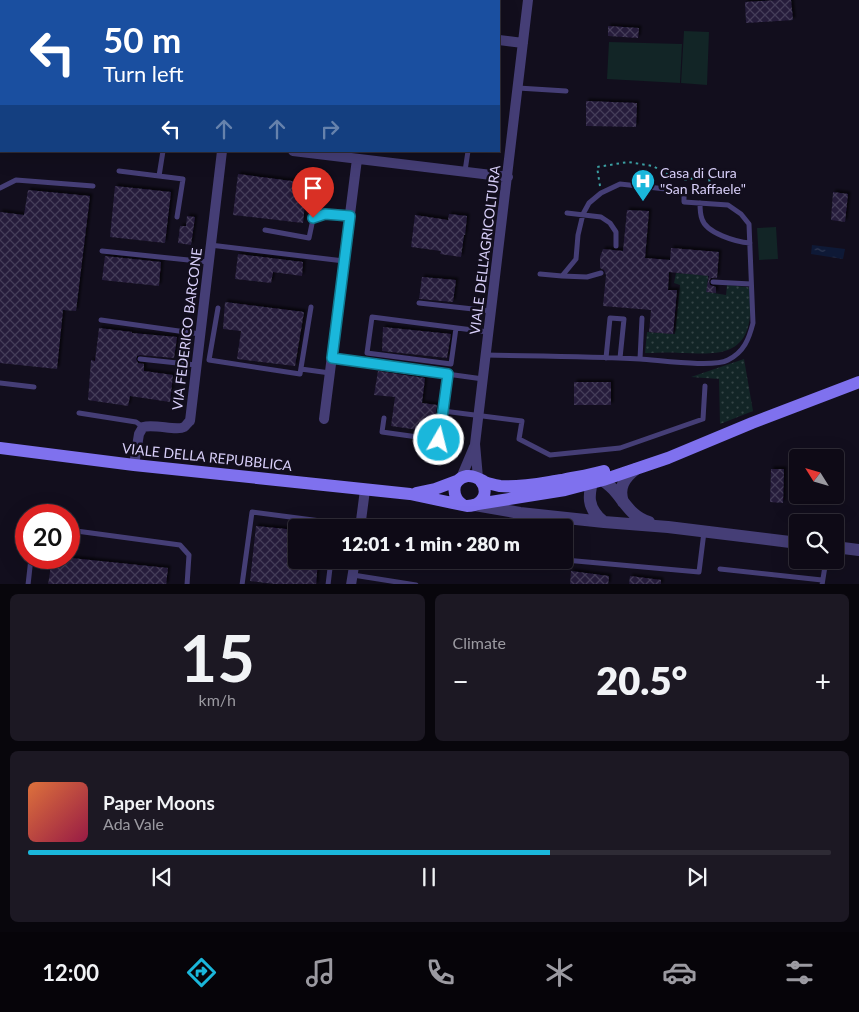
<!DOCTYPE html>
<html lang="en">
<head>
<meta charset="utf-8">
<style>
	:root { --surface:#0e0a16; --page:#1c1823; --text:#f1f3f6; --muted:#9b9aa1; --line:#2e2b35; --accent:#1ab7db }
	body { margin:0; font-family:Lato,sans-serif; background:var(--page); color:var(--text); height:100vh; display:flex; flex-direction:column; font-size:19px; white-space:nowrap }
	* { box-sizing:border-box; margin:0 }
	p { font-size:16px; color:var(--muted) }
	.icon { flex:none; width:28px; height:28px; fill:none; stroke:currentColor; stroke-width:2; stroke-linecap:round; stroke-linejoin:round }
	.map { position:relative; height:584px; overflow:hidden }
	.panel { display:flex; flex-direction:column; gap:10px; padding:10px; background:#08060c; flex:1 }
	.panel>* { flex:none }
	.banner { position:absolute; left:0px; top:0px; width:500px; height:152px; box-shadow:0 5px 20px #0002,0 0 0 1px var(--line); background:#1a4fa0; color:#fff; overflow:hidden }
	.needle { width:32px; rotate:307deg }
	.fabs { position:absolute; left:789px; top:449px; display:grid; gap:10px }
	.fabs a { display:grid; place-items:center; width:55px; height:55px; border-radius:5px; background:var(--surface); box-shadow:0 5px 20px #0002,0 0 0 1px var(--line); font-size:25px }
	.speed { position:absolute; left:15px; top:504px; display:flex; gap:10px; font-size:25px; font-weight:700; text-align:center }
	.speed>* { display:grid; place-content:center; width:65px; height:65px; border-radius:50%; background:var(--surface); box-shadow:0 5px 20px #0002,0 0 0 1px var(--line); line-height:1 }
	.speed .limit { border:8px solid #d22; background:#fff; color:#111 }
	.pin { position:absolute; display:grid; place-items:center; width:42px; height:42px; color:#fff; margin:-51px -21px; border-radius:50% 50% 50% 0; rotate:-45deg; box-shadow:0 0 5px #0007 }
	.pin .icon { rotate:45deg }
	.me { position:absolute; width:55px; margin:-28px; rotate:8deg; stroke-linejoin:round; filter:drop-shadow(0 0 4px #0008) }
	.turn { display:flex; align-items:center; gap:18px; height:105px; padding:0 20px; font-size:22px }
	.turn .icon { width:65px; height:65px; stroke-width:2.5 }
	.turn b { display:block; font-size:35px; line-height:42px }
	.lanes { display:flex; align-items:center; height:48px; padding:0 20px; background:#0003; justify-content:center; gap:25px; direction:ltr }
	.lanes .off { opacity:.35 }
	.big { font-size:38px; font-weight:800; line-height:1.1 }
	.panel .tile { flex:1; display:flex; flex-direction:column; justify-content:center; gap:8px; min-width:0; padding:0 18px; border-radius:8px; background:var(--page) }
	.panel .dial { align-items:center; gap:0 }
	.dial b { font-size:65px; line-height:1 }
	.song { display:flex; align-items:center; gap:15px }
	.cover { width:60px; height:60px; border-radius:8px; background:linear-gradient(135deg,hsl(20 70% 55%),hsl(340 70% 35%)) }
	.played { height:5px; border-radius:2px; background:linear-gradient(90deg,var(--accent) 65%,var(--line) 65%) }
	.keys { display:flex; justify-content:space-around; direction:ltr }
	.heat { display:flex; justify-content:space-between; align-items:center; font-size:28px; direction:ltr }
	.panel .tiles { flex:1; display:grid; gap:10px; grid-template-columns:1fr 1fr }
	.tile:last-child { grid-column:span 2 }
	.trip { position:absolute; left:288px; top:519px; width:285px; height:50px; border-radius:5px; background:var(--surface); box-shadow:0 5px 20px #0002,0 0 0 1px var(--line); font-weight:800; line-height:50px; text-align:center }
	.menu { display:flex; height:80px; justify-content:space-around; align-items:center; background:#060409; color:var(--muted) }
	.menu .icon { width:35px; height:35px }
	.menu .current { color:var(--accent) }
	.menu b { font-size:22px; color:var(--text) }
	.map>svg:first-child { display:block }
	.grass { fill:url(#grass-dots) }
	.pitch { fill:#122526 }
	.water { fill:url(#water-ripples) }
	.building { fill:url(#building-cross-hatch); filter:url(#shadow) }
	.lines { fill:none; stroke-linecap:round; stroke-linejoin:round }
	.path { stroke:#3b9fa2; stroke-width:2; stroke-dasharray:2.5 4; stroke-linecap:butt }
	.service { stroke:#453e76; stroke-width:5 }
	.minor { stroke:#453e76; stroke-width:10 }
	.tertiary { stroke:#453e76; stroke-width:12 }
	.secondary { stroke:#7f71ee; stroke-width:12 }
	.route-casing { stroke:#11778e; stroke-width:12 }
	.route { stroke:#1ab7db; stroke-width:9 }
	.labels { text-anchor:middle; stroke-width:5; stroke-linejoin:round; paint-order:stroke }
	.poi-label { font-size:14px; fill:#d8cff9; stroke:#120e1d; text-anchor:start }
	.street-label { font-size:14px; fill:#d8cff9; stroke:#120e1d }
</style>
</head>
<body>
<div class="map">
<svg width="859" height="585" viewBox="0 0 859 585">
	<defs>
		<pattern id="grass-dots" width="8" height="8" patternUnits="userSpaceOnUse" patternTransform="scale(1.25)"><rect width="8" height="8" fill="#122526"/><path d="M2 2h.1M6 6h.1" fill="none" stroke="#344446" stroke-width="1.8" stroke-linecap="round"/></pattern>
		<pattern id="water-ripples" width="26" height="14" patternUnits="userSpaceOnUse" patternTransform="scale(1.25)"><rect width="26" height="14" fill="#0e1936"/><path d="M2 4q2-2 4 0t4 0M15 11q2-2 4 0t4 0" fill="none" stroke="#303954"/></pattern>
		<pattern id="building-cross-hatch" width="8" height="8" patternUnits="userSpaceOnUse" patternTransform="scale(1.25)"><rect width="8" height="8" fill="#251c3b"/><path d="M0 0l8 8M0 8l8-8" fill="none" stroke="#443c58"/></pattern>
		<filter id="shadow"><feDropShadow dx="2.5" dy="-2.5" stdDeviation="1" flood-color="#0009"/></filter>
	</defs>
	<rect width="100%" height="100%" fill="#120e1d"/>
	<!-- grass -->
	<path class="grass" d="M676 273 708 275 707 292 726 295 727 285 747 287 750 288C750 302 752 317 747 330 737 359 704 353 680 353 668 352 657 353 645 353L647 332 675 334 680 285 674 283Z
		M744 359 753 411 720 424 719 379 691 377Z"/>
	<!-- pitch -->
	<path class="pitch" d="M684 31 709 32 707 85 681 83Z
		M609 42 682 44 680 83 607 79Z
		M776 227 778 259 759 260 757 228Z"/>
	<!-- water -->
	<path class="water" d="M812 245 845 249 843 259 811 254Z"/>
	<!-- building -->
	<path class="building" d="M778 0H791L793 20 746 23 745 2Z
		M608 26 639 28 638 38 608 36Z
		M586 101 637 103 636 127 586 126Z
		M238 174 307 183 303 223 233 215Z
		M115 186 171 192 165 243 110 237Z
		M28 190 90 196 76 311 63 310 57 369 0 363V212L24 215Z
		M833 192 848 194 845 222 831 220Z
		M627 210 649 211 645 258 670 260 671 248 719 252 717 278H711L709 281 710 285 716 287V293L706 292 709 276 669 272 668 290H677L673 334 649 332 651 310 603 306 606 275 604 270 600 268V257L603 249 623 251Z
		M449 214 467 216 465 235H464L461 257 440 254 441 251 411 247 415 215 448 220Z
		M187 216 195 217 191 245 178 243 180 226H186Z
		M238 254 303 262 302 276 273 272 271 283 235 279Z
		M105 256 161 262 159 286 102 280Z
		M422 277 456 280 453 302 419 299Z
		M225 302 304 312 295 366 237 359 241 331 223 329Z
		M383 327 451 334 447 358 382 351Z
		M99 328 132 332V333L177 337 174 358 140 355 137 356 136 359 138 363 144 364V371L173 375 170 402 130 396 128 406 88 400 91 360 95 361Z
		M378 371 425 378 422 403 437 405 433 432 391 426 395 397 374 395Z
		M574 382H611V405H574Z
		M771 469H784L783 503 770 502Z
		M256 526 296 530V560H318L316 585H282L250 581Z
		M52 558H71L168 568 166 585H48Z
		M571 571 609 576 608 585H570Z
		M630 576 661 580V585H629Z"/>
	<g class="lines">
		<!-- path -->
		<path class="path" d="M600 186 597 167 628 162 653 166 674 178 688 180 708 172 710 185 708 196"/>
		<!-- service -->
		<path class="service" d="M261 1V0
			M350 1V0
			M0 79H1
			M518 88 566 91
			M0 118H1
			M119 171 183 179 177 217
			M465 171 468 151
			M159 176 163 151
			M0 188 16 180 93 186
			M700 203C700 208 700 214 702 219 706 233 736 242 750 243
			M567 213 601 217 610 223 616 232V246
			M265 230 309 238 313 219 325 214 350 216
			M210 245 344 261
			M102 251 198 261 208 262
			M562 276 587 277 601 273
			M713 282 751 284
			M419 303 491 311
			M218 308 209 360 300 374 311 307
			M101 320 200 334
			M456 328 451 364 367 353 372 317 488 332
			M486 355C537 356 589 356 640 359 659 360 713 368 728 360 744 352 749 339 753 323L749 224 741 214 728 205 684 202V191L620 184 601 193 589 203 583 214 578 235 576 259 562 276 540 274
			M332 358 483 379
			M606 358 610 318 624 319 620 358
			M140 359 196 365
			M640 359 642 318
			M301 369 330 373
			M0 383 34 387
			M443 411 448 374
			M79 413 136 422 143 427
			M384 418 382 432 439 440 443 411 522 421 519 439 550 455 620 448 703 419 705 386
			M69 530 180 545 189 555 187 585
			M565 560 699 572 704 532
			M720 569 822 580
			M353 575 416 585
			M28 585 31 558
			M242 585 252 512 336 523 335 528
			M328 585 331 560
			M822 585 826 560"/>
		<!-- minor -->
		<path class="minor" d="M157 0 168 1
			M114 1 116 0
			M499 40 523 43
			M0 141 1 140
			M293 151 508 177
			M324 419 357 159
			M134 465 139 434 143 427C155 424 177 431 184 427 186 426 188 422 190 421L222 151
			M461 478 474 447
			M478 478 475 444 528 0
			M360 528 365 490
			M351 585 355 560"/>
		<!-- tertiary -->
		<path class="tertiary" d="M623 502C618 488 624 478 636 469
			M475 505 520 513 604 522 668 527 798 543
			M604 522C586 508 588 495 594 474 601 479 607 483 613 489 625 502 631 517 649 522
			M835 547 859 550"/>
		<!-- secondary -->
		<path class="secondary" d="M0 448 134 465 410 494 467 506C483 506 490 492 480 480
			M416 493 435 489 459 480
			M478 504 565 490 603 480 668 458 752 423 859 382
			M463 505C451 497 451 479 467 476 474 475 479 479 485 482 490 484 495 485 500 486 520 488 542 483 562 480 576 477 590 475 604 471"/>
	</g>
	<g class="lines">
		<!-- route casing -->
		<g class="route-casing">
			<path id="route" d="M313 218 325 214 350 216 332 358 448 374 439 440"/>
		</g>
		<!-- route -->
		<use href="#route" class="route"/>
	</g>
	<!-- icons -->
	<defs>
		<g id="hospital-pin" transform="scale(1.25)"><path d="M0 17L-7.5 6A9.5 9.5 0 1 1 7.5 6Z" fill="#1ab7db" stroke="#120e1d"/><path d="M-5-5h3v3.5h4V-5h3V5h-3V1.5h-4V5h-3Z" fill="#fff"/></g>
	</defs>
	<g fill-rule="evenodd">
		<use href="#hospital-pin" x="643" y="181"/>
	</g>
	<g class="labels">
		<!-- poi labels -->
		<g class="poi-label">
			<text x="660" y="178">Casa di Cura<tspan x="660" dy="16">"San Raffaele"</tspan></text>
		</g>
		<!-- street labels -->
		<g class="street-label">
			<text transform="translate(485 250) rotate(-83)" y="5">VIALE DELL'AGRICOLTURA</text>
			<text transform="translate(187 329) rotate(-83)" y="5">VIA FEDERICO BARCONE</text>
			<text transform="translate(207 457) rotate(6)" y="5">VIALE DELLA REPUBBLICA</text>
		</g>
	</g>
</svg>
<div class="fabs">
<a><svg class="needle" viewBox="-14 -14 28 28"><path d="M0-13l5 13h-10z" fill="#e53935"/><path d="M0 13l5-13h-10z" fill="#9b9aa1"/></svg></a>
<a><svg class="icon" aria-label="search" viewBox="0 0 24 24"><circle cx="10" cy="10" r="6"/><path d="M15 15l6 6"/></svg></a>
</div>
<div class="speed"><div class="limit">20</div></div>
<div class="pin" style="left:313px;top:218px;background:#d93025"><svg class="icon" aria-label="arrive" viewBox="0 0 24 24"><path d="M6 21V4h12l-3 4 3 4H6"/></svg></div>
<svg class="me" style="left:439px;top:440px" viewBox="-20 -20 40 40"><circle r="17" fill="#1ab7db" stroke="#fff" stroke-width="3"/><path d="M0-11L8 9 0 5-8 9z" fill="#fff"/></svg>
<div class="trip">12:01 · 1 min · 280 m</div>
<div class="banner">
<div class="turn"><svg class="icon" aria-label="left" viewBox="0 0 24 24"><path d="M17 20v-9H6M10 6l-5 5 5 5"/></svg><div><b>50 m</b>Turn left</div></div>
<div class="lanes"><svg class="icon" aria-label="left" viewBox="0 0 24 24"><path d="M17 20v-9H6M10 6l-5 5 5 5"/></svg><svg class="icon off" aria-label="ahead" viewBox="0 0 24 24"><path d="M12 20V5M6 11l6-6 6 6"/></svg><svg class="icon off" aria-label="ahead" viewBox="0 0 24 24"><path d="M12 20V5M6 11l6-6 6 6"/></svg><svg class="icon off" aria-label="right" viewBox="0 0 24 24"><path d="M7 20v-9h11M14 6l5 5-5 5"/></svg></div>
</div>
</div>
<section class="panel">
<div class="tiles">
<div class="tile dial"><b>15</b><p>km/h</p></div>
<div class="tile"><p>Climate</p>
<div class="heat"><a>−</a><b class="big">20.5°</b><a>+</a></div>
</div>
<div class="tile">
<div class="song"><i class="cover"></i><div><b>Paper Moons</b><p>Ada Vale</p></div></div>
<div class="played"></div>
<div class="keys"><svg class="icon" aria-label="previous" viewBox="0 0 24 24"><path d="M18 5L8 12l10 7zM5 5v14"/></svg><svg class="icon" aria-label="pause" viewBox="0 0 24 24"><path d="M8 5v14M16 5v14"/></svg><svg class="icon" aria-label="next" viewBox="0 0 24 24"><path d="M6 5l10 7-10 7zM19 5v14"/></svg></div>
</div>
</div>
</section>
<nav class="menu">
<b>12:00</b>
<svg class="icon current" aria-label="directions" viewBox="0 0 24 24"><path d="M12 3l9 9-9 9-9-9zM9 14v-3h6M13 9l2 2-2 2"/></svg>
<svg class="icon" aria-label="music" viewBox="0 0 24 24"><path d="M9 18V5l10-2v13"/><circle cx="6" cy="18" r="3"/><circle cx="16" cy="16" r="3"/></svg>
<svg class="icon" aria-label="phone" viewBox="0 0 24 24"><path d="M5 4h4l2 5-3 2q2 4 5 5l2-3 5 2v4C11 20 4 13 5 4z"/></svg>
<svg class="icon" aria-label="climate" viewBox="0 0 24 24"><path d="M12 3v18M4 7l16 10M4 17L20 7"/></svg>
<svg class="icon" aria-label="car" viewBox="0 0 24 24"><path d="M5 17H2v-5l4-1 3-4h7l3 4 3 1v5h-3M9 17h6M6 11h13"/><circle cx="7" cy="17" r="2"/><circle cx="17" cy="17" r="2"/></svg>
<svg class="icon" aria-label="filters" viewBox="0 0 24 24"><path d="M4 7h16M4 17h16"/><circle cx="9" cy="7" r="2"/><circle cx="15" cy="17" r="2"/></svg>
</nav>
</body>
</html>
